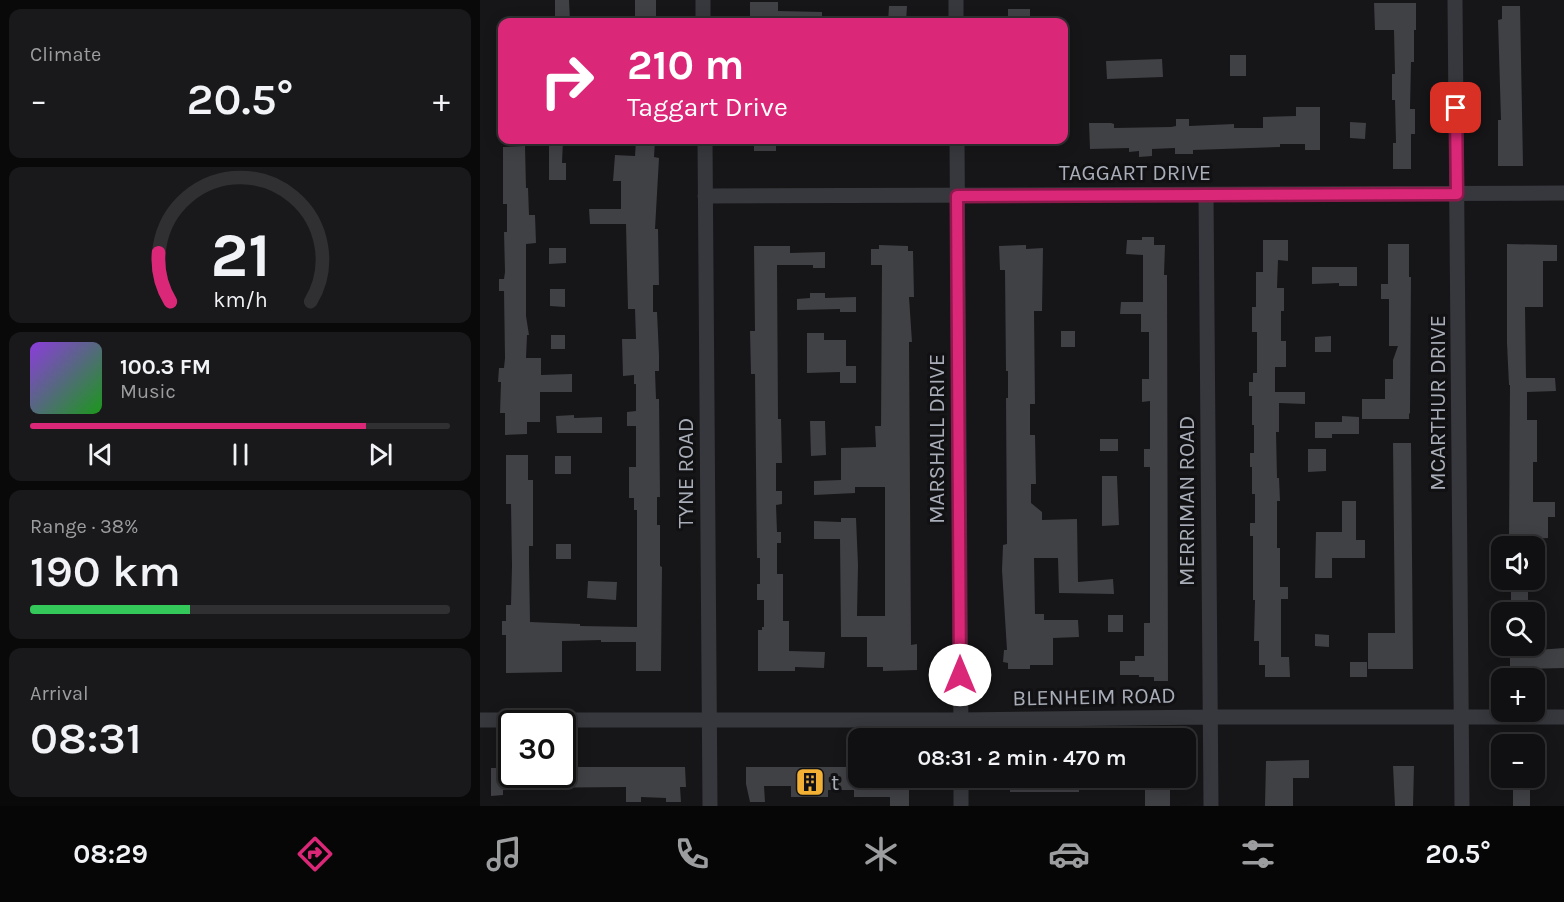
<!DOCTYPE html>
<html lang="en">
<head>
<meta charset="utf-8">
<style>
	:root { --surface:#101012; --page:#19191b; --text:#f1f3f6; --muted:#9c9d9f; --line:#303032; --accent:#db2777 }
	body { margin:0; font-family:Karla,sans-serif; background:var(--page); color:var(--text); height:100vh; display:flex; flex-direction:column; font-size:22px; white-space:nowrap }
	* { box-sizing:border-box; margin:0 }
	p { font-size:20px; color:var(--muted) }
	.icon { flex:none; width:33px; height:33px; fill:none; stroke:currentColor; stroke-width:2; stroke-linecap:round; stroke-linejoin:round }
	.map { position:relative; flex:1; overflow:hidden }
	.sheet { display:flex; flex-direction:column; gap:9px; padding:9px; background:#09090a; width:480px }
	.sheet>* { flex:none }
	.guide { position:absolute; left:18px; top:18px; width:570px; height:126px; border-radius:12px; box-shadow:0 3px 15px #0003,0 0 0 2px var(--line); background:#db2777; color:#fff; overflow:hidden }
	.buttons { position:absolute; left:1011px; top:536px; display:grid; gap:12px }
	.buttons a { display:grid; place-items:center; width:54px; height:54px; border-radius:12px; background:var(--surface); box-shadow:0 3px 15px #0003,0 0 0 2px var(--line); font-size:30px }
	.speed { position:absolute; left:18px; top:710px; display:flex; gap:12px; font-size:30px; font-weight:700; text-align:center }
	.speed>* { display:grid; place-content:center; width:78px; height:78px; border-radius:50%; background:var(--surface); box-shadow:0 3px 15px #0003,0 0 0 2px var(--line); line-height:1 }
	.speed .limit { border:3px solid #111; border-radius:9px; background:#fff; color:#111 }
	.pin { position:absolute; display:grid; place-items:center; width:51px; height:51px; color:#fff; margin:-26px; border-radius:12px; box-shadow:0 3px 9px #0006 }
	.me { position:absolute; width:66px; margin:-33px; rotate:0deg; stroke-linejoin:round; filter:drop-shadow(0 0 4px #0008) }
	.turn { display:flex; align-items:center; gap:21px; height:126px; padding:0 30px; font-size:27px }
	.turn .icon { width:78px; height:78px; stroke-width:2.5 }
	.turn b { display:block; font-size:42px; line-height:51px }
	.big { font-size:45px; font-weight:600; line-height:1.1 }
	.sheet .card { flex:1; display:flex; flex-direction:column; justify-content:center; gap:9px; min-width:0; padding:0 21px; border-radius:12px; background:var(--page) }
	.sheet .dial { align-items:center; gap:0 }
	.dial svg { height:156px; overflow:visible; fill:none; stroke:var(--line); stroke-width:7; stroke-linecap:round; text-anchor:middle }
	.dial text { fill:var(--text); stroke:none }
	.song { display:flex; align-items:center; gap:18px }
	.cover { width:72px; height:72px; border-radius:9px; background:linear-gradient(135deg,hsl(270 70% 55%),hsl(120 70% 35%)) }
	.played { height:6px; border-radius:3px; background:linear-gradient(90deg,var(--accent) 80%,var(--line) 80%) }
	.keys { display:flex; justify-content:space-around; direction:ltr }
	.heat { display:flex; justify-content:space-between; align-items:center; font-size:33px; direction:ltr }
	.charge { height:9px; border-radius:4px; background:linear-gradient(90deg,#34c759 38%,var(--line) 0) }
	.trip { position:absolute; left:368px; top:728px; width:348px; height:60px; border-radius:12px; background:var(--surface); box-shadow:0 3px 15px #0003,0 0 0 2px var(--line); font-weight:600; line-height:60px; text-align:center }
	.dock { display:flex; height:96px; justify-content:space-around; align-items:center; background:#060607; color:var(--muted) }
	.dock .icon { width:42px; height:42px }
	.dock .active { color:var(--accent) }
	.dock b { font-size:27px; color:var(--text) }
	main { display:flex; flex:1; min-height:0 }
	.map>svg:first-child { display:block }
	.building { fill:#404145 }
	.lines { fill:none; stroke-linecap:round; stroke-linejoin:round }
	.minor { stroke:#37383d; stroke-width:15 }
	.route-casing { stroke:#8e194d; stroke-width:15 }
	.route { stroke:#db2777; stroke-width:10 }
	.labels { text-anchor:middle; stroke-width:6; stroke-linejoin:round; paint-order:stroke }
	.street-label { font-size:22px; fill:#a8adb8; stroke:#111113 }
	.poi-label { font-size:22px; fill:#a8adb8; stroke:#111113; text-anchor:start }
</style>
</head>
<body>
<main>
<section class="sheet">
<div class="card"><p>Climate</p>
<div class="heat"><a>−</a><b class="big">20.5°</b><a>+</a></div>
</div>
<div class="card dial"><svg viewBox="0 0 100 80">
<path d="M14 69A42 42 0 1 1 86 69"/>
<path d="M14 69A42 42 0 0 1 8 44" stroke="#db2777"/>
<text x="50" y="56" font-size="32" font-weight="700">21</text>
<text x="50" y="72" font-size="11">km/h</text>
</svg></div>
<div class="card">
<div class="song"><i class="cover"></i><div><b>100.3 FM</b><p>Music</p></div></div>
<div class="played"></div>
<div class="keys"><svg class="icon" aria-label="previous" viewBox="0 0 24 24"><path d="M18 5L8 12l10 7zM5 5v14"/></svg><svg class="icon" aria-label="pause" viewBox="0 0 24 24"><path d="M8 5v14M16 5v14"/></svg><svg class="icon" aria-label="next" viewBox="0 0 24 24"><path d="M6 5l10 7-10 7zM19 5v14"/></svg></div>
</div>
<div class="card"><p>Range · 38%</p><b class="big">190 km</b><div class="charge"></div></div>
<div class="card"><p>Arrival</p><b class="big">08:31</b></div>
</section>
<div class="map">
<svg width="1084" height="806" viewBox="0 0 1084 806">
	<rect width="100%" height="100%" fill="#161618"/>
	<!-- building -->
	<path class="building" d="M75 0H89L90 22H75Z
		M155 0H176V22H155Z
		M270 2H298V11L342 12V22H270Z
		M894 3H936V30H934V62H931L930 109H935V134H931V169H913V143H916L915 100H912V74H915L914 30H895Z
		M409 6H427L426 22H408Z
		M1022 6H1040L1043 166H1018V120H1021L1018 20 1022 19Z
		M528 9H550V22H528Z
		M750 55H766V76H750Z
		M682 59 683 77 627 79 626 61Z
		M816 107H840V150H825V144H800V147L713 150V154H695V148L672 149V156L659 157V151L649 152V148L610 149 609 123H631L634 124V128L691 127 696 126V119H709V126L754 124V128H783V117L816 116Z
		M870 122 886 123 885 139 870 138Z
		M69 140H83L82 163H86V180H69Z
		M156 140 175 141 174 157 179 158 175 229H178L179 285H173V312H177L179 355V371H175L176 399H179L180 497H177V525H180V566L182 567 181 671H156V642H121V640L82 641V672L26 673V635H22V621H26V605H31L32 566 31 504H26V455H48V480H53V546H49V562L50 622 100 624V626L157 627V510H154V498H149V467H156V426H147V412L156 411V384H154V375L143 376 142 339H156L155 309H148L146 224H110L109 209H141V181H133L135 155 155 156Z
		M274 140H296V151H274Z
		M45 146 46 188H48L49 215H55L56 243 46 244V316L49 335H47L46 358H61V375L92 374V392H60V422H47V434L25 435V413H20L21 382H18L19 368H24L25 358 24 291H19V279H24L25 272 24 232H27V204H23V147Z
		M662 237H674V245H685L684 275H687L688 681H674V677H659V675H640V661H655V656H664V623H670V467H664V449H670V401L662 402V379H669V332H661V314H640L641 302H663V255L646 254 647 240H662Z
		M783 240H808V261L798 260 797 288H804V311H801V341H806V367H795V392H825V404L799 403V432H796L797 478H799L800 501H797V548H800V587H808V599H801V657H809L810 677H785V665H779V641H774L775 600H773V536H770V523H775V494H772V467H770V453H774V425H772V396H769V382H773V373H777V332H772V307H776V272H783Z
		M908 244H929V277H931L930 413 929 414V419H882V399H905V379H913V360L918 346H909V299H901V284H908Z
		M1027 244 1077 245V261H1063V307H1045L1046 378H1075L1076 391 1047 392V420H1057V462H1053V502H1075V517H1068V538L1047 539V546H1029V540L1030 385H1029L1027 343Z
		M399 245 428 246V251H433L434 297H429L432 342H429L431 645 437 644V670L403 671V667H387V637H361L360 539H334V521L361 522V518H376L378 565 377 616H405V487H375V493L334 495V481L361 480V448L396 447 395 426H401L402 265H391V249H399Z
		M546 245V249L563 248 562 311H554L555 404H550V435H555L556 484H551V503L562 512V520L597 519 598 582 633 579 634 594 579 593 578 558H554L555 614H564V620H598L599 637 573 638V665H550V669H528V663L523 662 524 650H527L522 570 523 545 527 544 526 398H528V371H526L525 270H520L519 246Z
		M274 246H310V253L345 252V268H333V265H297L298 419H301L302 463H296V491H302V504L296 505 297 532H301V543H297V574H303V621H309V651L345 652 344 668 315 667V671H278V630H282V627H284V600H277V584H280V558H277L275 374H271L270 331H275Z
		M69 248H86V263L69 264Z
		M832 267H877V286H859V283L832 284Z
		M70 289H85V307L70 306Z
		M330 293H345V298L376 297V312H360V309L317 310V299L330 298Z
		M581 331H595V347H581Z
		M327 333H344V340H366V366H376V383H360V372L327 373Z
		M71 335H85V349H71Z
		M851 336V352H835V337Z
		M94 415V418L122 417V433H77L76 416Z
		M862 416 879 417V434H852V438H835V422H862Z
		M330 421H345L346 455 331 456Z
		M620 439H638V451H620Z
		M913 443H931L933 669H888V633H915Z
		M828 449H846V471L828 472Z
		M75 456H91V474H75Z
		M622 476H637L639 525 622 526Z
		M862 501H876V540H885V558H852V578H835L836 532H862Z
		M76 544H91V559H76Z
		M1031 579H1048V612H1031Z
		M108 581 137 582 136 600 107 598Z
		M628 615H643V632H628Z
		M835 634 849 635V647L835 646Z
		M1084 648V668L1042 669V674H1030V652Z
		M870 662H887V677H870Z
		M829 760V778H813V806H785L786 761Z
		M913 766H934L933 806H915Z
		M98 767H205L206 787H200L201 802H186V798L161 797V802H146V787L37 788V790H23V795L11 796V768H32V774H91L98 773Z
		M266 767H378V777H433V789H429V806H410V797H374V790H348V797H311V786H284L285 802H270L266 784Z
		M530 777H599V792H530Z
		M665 777H690V806H665Z
		M1033 777H1050V806H1033Z"/>
	<g class="lines">
		<!-- minor -->
		<path class="minor" d="M223 0V22
			M476 0V22
			M975 0 982 806
			M225 140 230 806
			M477 140 481 738
			M726 195 731 806
			M225 196 1084 193
			M0 720H481L730 717H1084
			M481 777V806"/>
	</g>
	<g class="lines">
		<!-- route casing -->
		<g class="route-casing">
			<path id="route" d="M480 675 477 196 977 194 976 108"/>
		</g>
		<!-- route -->
		<use href="#route" class="route"/>
	</g>
	<!-- icons -->
	<defs>
		<g id="building-square" transform="scale(1.5)"><rect x="-9" y="-9" width="18" height="18" rx="4" fill="#f2b134" stroke="#111113"/><path d="M-4-6H4V6H1V3H-1V6H-4ZM-2.5-4.3h1.7v1.8h-1.7ZM.8-4.3h1.7v1.8H.8ZM-2.5-1h1.7V.8h-1.7ZM.8-1h1.7V.8H.8Z" fill="#111"/></g>
	</defs>
	<g fill-rule="evenodd">
		<use href="#building-square" x="330" y="782"/>
	</g>
	<g class="labels">
		<!-- street labels -->
		<g class="street-label">
			<text x="655" y="180">TAGGART DRIVE</text>
			<text transform="translate(957 403) rotate(-90)" y="8">MCARTHUR DRIVE</text>
			<text transform="translate(456 439) rotate(-90)" y="8">MARSHALL DRIVE</text>
			<text transform="translate(205 473) rotate(-90)" y="8">TYNE ROAD</text>
			<text transform="translate(706 501) rotate(-90)" y="8">MERRIMAN ROAD</text>
			<text transform="translate(614 696) rotate(-1)" y="8">BLENHEIM ROAD</text>
		</g>
		<!-- poi labels -->
		<g class="poi-label">
			<text x="351" y="790">t</text>
		</g>
	</g>
</svg>
<div class="buttons">
<a><svg class="icon" aria-label="sound" viewBox="0 0 24 24"><path d="M4 9h4l5-4v14l-5-4H4zM17 9q2 3 0 6"/></svg></a>
<a><svg class="icon" aria-label="search" viewBox="0 0 24 24"><circle cx="10" cy="10" r="6"/><path d="M15 15l6 6"/></svg></a>
<a>+</a>
<a>−</a>
</div>
<div class="speed"><div class="limit">30</div></div>
<div class="pin" style="left:976px;top:108px;background:#d93025"><svg class="icon" aria-label="arrive" viewBox="0 0 24 24"><path d="M6 21V4h12l-3 4 3 4H6"/></svg></div>
<svg class="me" style="left:480px;top:675px" viewBox="-20 -20 40 40"><circle r="19" fill="#fff"/><path d="M0-13L10 11 0 6-10 11z" fill="#db2777"/></svg>
<div class="trip">08:31 · 2 min · 470 m</div>
<div class="guide">
<div class="turn"><svg class="icon" aria-label="right" viewBox="0 0 24 24"><path d="M7 20v-9h11M14 6l5 5-5 5"/></svg><div><b>210 m</b>Taggart Drive</div></div>
</div>
</div>
</main>
<nav class="dock">
<b>08:29</b>
<svg class="icon active" aria-label="directions" viewBox="0 0 24 24"><path d="M12 3l9 9-9 9-9-9zM9 14v-3h6M13 9l2 2-2 2"/></svg>
<svg class="icon" aria-label="music" viewBox="0 0 24 24"><path d="M9 18V5l10-2v13"/><circle cx="6" cy="18" r="3"/><circle cx="16" cy="16" r="3"/></svg>
<svg class="icon" aria-label="phone" viewBox="0 0 24 24"><path d="M5 4h4l2 5-3 2q2 4 5 5l2-3 5 2v4C11 20 4 13 5 4z"/></svg>
<svg class="icon" aria-label="climate" viewBox="0 0 24 24"><path d="M12 3v18M4 7l16 10M4 17L20 7"/></svg>
<svg class="icon" aria-label="car" viewBox="0 0 24 24"><path d="M5 17H2v-5l4-1 3-4h7l3 4 3 1v5h-3M9 17h6M6 11h13"/><circle cx="7" cy="17" r="2"/><circle cx="17" cy="17" r="2"/></svg>
<svg class="icon" aria-label="filters" viewBox="0 0 24 24"><path d="M4 7h16M4 17h16"/><circle cx="9" cy="7" r="2"/><circle cx="15" cy="17" r="2"/></svg>
<b>20.5°</b>
</nav>
</body>
</html>
